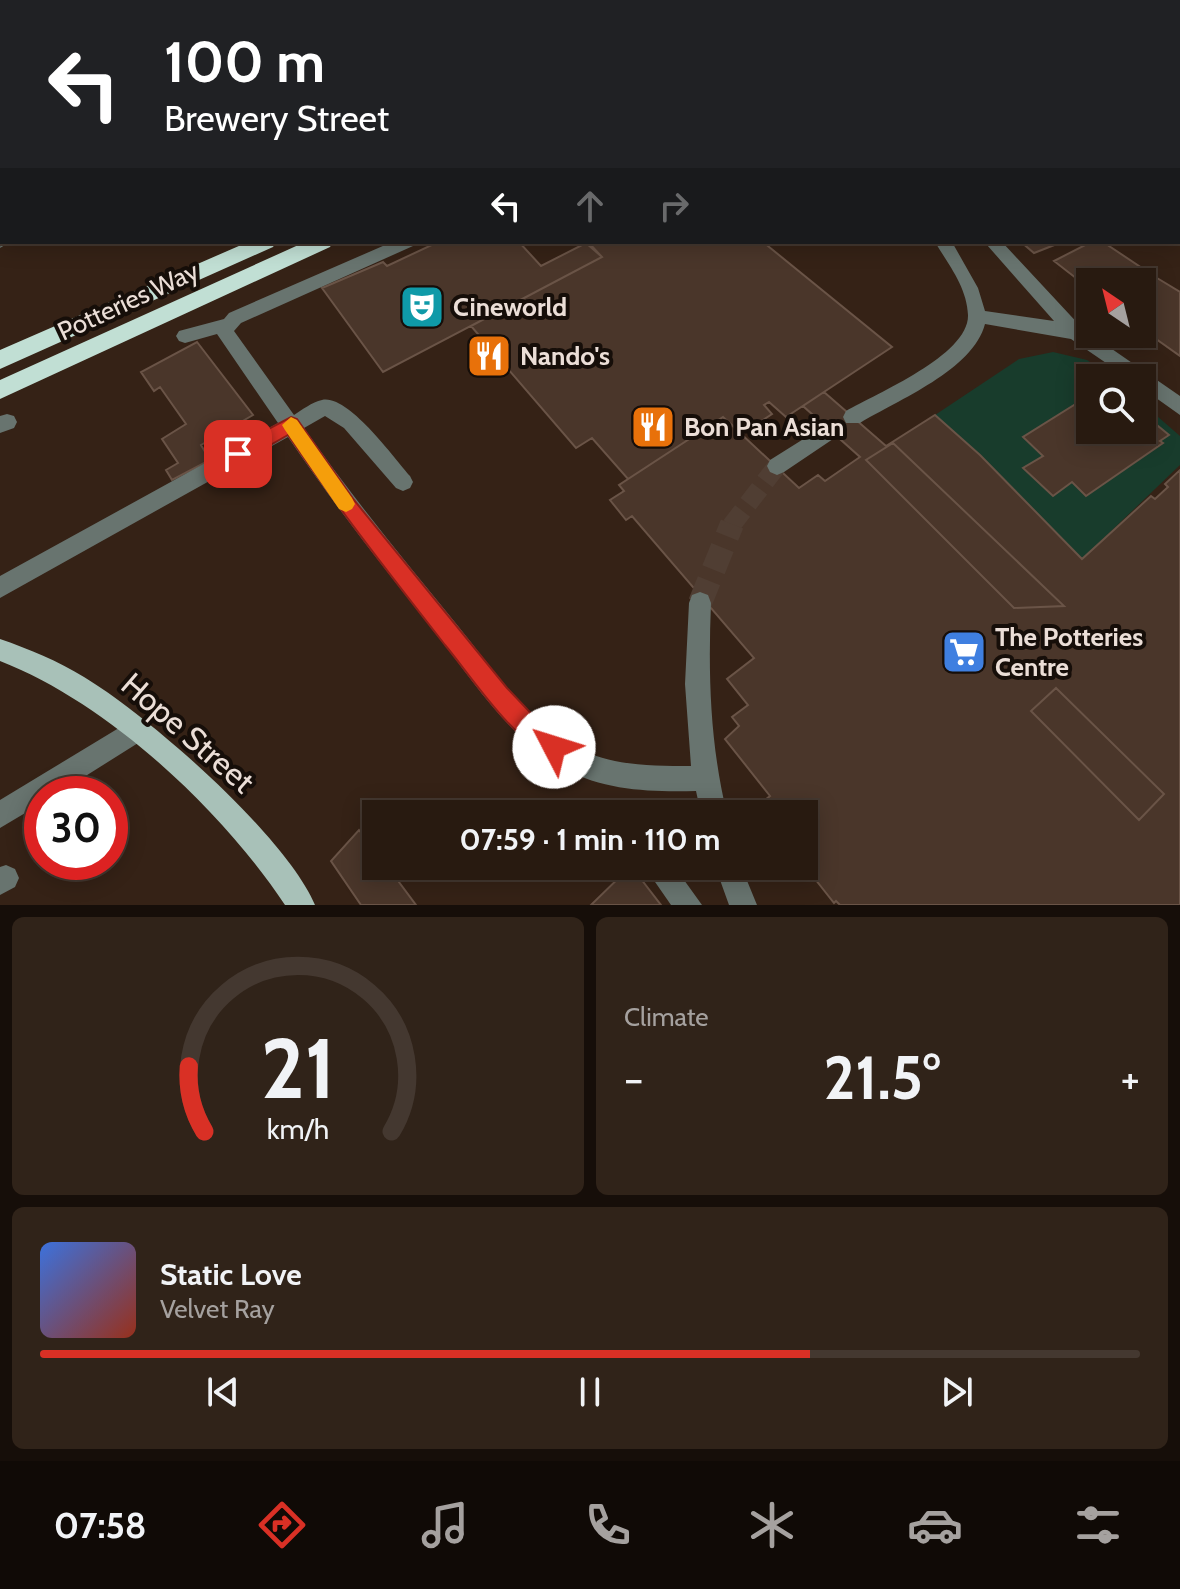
<!DOCTYPE html>
<html lang="en">
<head>
<meta charset="utf-8">
<style>
	:root { --surface:#281a10; --page:#302319; --text:#f1f3f6; --muted:#a5a19f; --line:#443830; --accent:#d93025 }
	body { margin:0; font-family:Cabin,sans-serif; background:var(--page); color:var(--text); height:100vh; display:flex; flex-direction:column; font-size:30px; white-space:nowrap }
	* { box-sizing:border-box; margin:0 }
	p { font-size:26px; color:var(--muted) }
	.icon { flex:none; width:44px; height:44px; fill:none; stroke:currentColor; stroke-width:2; stroke-linecap:round; stroke-linejoin:round }
	.map { position:relative; height:905px; overflow:hidden }
	.drawer { display:flex; flex-direction:column; gap:12px; padding:12px; background:#160e09; flex:1 }
	.drawer>* { flex:none }
	.top-card { position:absolute; left:0px; top:0px; width:1180px; height:244px; box-shadow:0 4px 20px #0003,0 0 0 2px var(--line); background:#202124; color:#fff; overflow:hidden }
	.needle { width:52px; rotate:325deg }
	.fabs { position:absolute; left:1076px; top:268px; display:grid; gap:16px }
	.fabs a { display:grid; place-items:center; width:80px; height:80px; border-radius:0px; background:var(--surface); box-shadow:0 4px 20px #0003,0 0 0 2px var(--line); font-size:40px }
	.speed { position:absolute; left:24px; top:776px; display:flex; gap:16px; font-size:40px; font-weight:700; text-align:center }
	.speed>* { display:grid; place-content:center; width:104px; height:104px; border-radius:50%; background:var(--surface); box-shadow:0 4px 20px #0003,0 0 0 2px var(--line); line-height:1 }
	.speed .limit { border:12px solid #d22; background:#fff; color:#111 }
	.pin { position:absolute; display:grid; place-items:center; width:68px; height:68px; color:#fff; margin:-34px; border-radius:16px; box-shadow:0 4px 12px #0006 }
	.me { position:absolute; width:88px; margin:-44px; rotate:310deg; stroke-linejoin:round; filter:drop-shadow(0 0 6px #0008) }
	.turn { display:flex; align-items:center; gap:28px; height:168px; padding:0 32px; font-size:36px }
	.turn .icon { width:104px; height:104px; stroke-width:2.5 }
	.turn b { display:block; font-size:56px; line-height:68px }
	.lanes { display:flex; align-items:center; height:76px; padding:0 32px; background:#0003; justify-content:center; gap:40px; direction:ltr }
	.lanes .off { opacity:.35 }
	.big { font-size:60px; font-weight:700; line-height:1.1 }
	.drawer .card { flex:1; display:flex; flex-direction:column; justify-content:center; gap:12px; min-width:0; padding:0 28px; border-radius:12px; background:var(--page) }
	.drawer .dial { align-items:center; gap:0 }
	.dial svg { height:208px; overflow:visible; fill:none; stroke:var(--line); stroke-width:7; stroke-linecap:round; text-anchor:middle }
	.dial text { fill:var(--text); stroke:none }
	.song { display:flex; align-items:center; gap:24px }
	.cover { width:96px; height:96px; border-radius:12px; background:linear-gradient(135deg,hsl(220 70% 55%),hsl(10 70% 35%)) }
	.played { height:8px; border-radius:4px; background:linear-gradient(90deg,var(--accent) 70%,var(--line) 70%) }
	.keys { display:flex; justify-content:space-around; direction:ltr }
	.heat { display:flex; justify-content:space-between; align-items:center; font-size:44px; direction:ltr }
	.drawer .tiles { flex:1; display:grid; gap:12px; grid-template-columns:1fr 1fr }
	.card:last-child { grid-column:span 2 }
	.trip { position:absolute; left:362px; top:800px; width:456px; height:80px; border-radius:0px; background:var(--surface); box-shadow:0 4px 20px #0003,0 0 0 2px var(--line); font-weight:700; line-height:80px; text-align:center }
	.tab-bar { display:flex; height:128px; justify-content:space-around; align-items:center; background:#100a06; color:var(--muted) }
	.tab-bar .icon { width:56px; height:56px }
	.tab-bar .on { color:var(--accent) }
	.tab-bar b { font-size:36px; color:var(--text) }
	.map>svg:first-child { display:block }
	.green { fill:#183c2c }
	.building { fill:#4a362a; stroke:#6a5447; stroke-width:2 }
	.lines { fill:none; stroke-linecap:round; stroke-linejoin:round }
	.minor-tunnel-far1 { stroke:#503e33; stroke-width:19; stroke-dasharray:19 9; stroke-linecap:butt }
	.minor-tunnel { stroke:#503e33; stroke-width:24; stroke-dasharray:24 12; stroke-linecap:butt }
	.minor { fill:#68746f; fill-rule:evenodd }
	.major { fill:#a8c1b8; fill-rule:evenodd }
	.highway { fill:#c1dfd4; fill-rule:evenodd }
	.route { fill:#d93025; stroke:#8d1f18; stroke-width:2 }
	.slow { fill:#f59e0b }
	.labels { text-anchor:middle; stroke-width:8; stroke-linejoin:round; paint-order:stroke }
	.street-label { font-size:26px; fill:#ebded7; stroke:#160e09 }
	.poi-label { font-size:26px; font-weight:bold; fill:#ebded7; stroke:#160e09; text-anchor:start }
	.near-street-label { font-size:32px; fill:#ebded7; stroke:#160e09 }
</style>
</head>
<body>
<div class="map">
<svg width="1180" height="905" viewBox="0 0 1180 905">
	<rect width="100%" height="100%" fill="#352216"/>
	<!-- green -->
	<path class="green" d="M41 0H511L42 2Z
		M1053 352 1087 360 1114 378H1090V430H1142V403L1180 436V465L1082 559 980 455 935 415 1019 359Z"/>
	<!-- building -->
	<path class="building" d="M2 71V144L0 145V72Z
		M438 242H519L541 266 586 243 602 257 383 372 322 288 383 262 387 266Z
		M763 242 892 347 786 417 769 402 764 405 772 414 742 434 723 417 628 479 592 438 576 448 471 326 602 257 588 242Z
		M1021 242H1062L1034 253Z
		M1091 242H1103L1157 278 1142 290V282H1090V289L1054 261Z
		M1157 278 1180 292V356L1142 329V290Z
		M197 342 253 415 201 445 210 460 172 480 166 470 178 463 162 439 186 424 160 387 154 391 141 372Z
		M824 392 886 446 935 415 980 455 1082 559 1151 496 1155 499 1168 487 1165 484 1180 470V905H840L836 901 834 903 804 865V814H770L761 803 770 796 725 739 739 726 732 717 748 705 727 679 754 658 632 516 626 520 610 500 624 491 619 485 723 417 799 488 818 475 825 481 860 457 803 406Z
		M1090 395V430H1142V403L1151 411 1152 421 1169 435 1160 441 1163 443 1086 496 1072 482 1053 496 1023 468 1043 456 1023 437Z
		M893 443 1064 606 1014 608 866 460Z
		M1056 688 1164 794 1139 820 1031 711Z
		M359 830 376 852V866H387L416 905H361L331 861Z
		M631 866 661 905H591Z"/>
	<g class="lines">
		<!-- minor-tunnel-far1 -->
		<path class="minor-tunnel-far1" d="M731 526 777 466"/>
		<!-- minor-tunnel -->
		<path class="minor-tunnel" d="M700 603 732 524"/>
		<!-- minor -->
		<path class="minor" d="M15 0H27V2H15Z
			M780 0H793L794 2H781Z
			M2 22V31L0 32V23Z
			M1178 35H1180L1178 45Z
			M1178 79H1180V88H1178Z
			M2 235V242H10L0 248Z
			M392 242H415L413 246 241 323 234 331 294 415C302 410 312 402 322 400 348 394 394 458 410 476L413 482 410 488 403 491 396 488 344 428 325 416 304 428C352 497 405 561 458 626 493 669 531 728 583 751 617 766 654 766 691 766L685 684 689 603 692 595 700 592 708 595 711 603C708 675 710 744 727 814H701L696 791C652 792 605 791 565 769 511 740 475 684 439 637 387 572 335 506 288 437L0 598V576L278 423 217 334 185 343 179 341 176 336 179 331 224 319 229 313Z
			M935 242H952L978 288 985 311 1054 321 987 245 988 242H1002L1083 329 1180 396V415L1142 388V378H1128L1071 339 985 324C973 370 898 400 860 423H846L843 417 846 411C877 393 969 355 968 315 967 287 948 264 935 242Z
			M7 414 14 416 17 422 14 428 0 433V416Z
			M829 423 836 425 839 431 836 437 784 472 777 475 770 472 767 466 770 460Z
			M137 717 146 720 149 729 146 738 57 794H42V803L0 828V800Z
			M6 865 15 869 19 878 15 887 0 895V867Z
			M644 866H674L702 905H671Z
			M715 866H741L757 905H729Z"/>
		<!-- major -->
		<path class="major" d="M581 0H593L594 2H582Z
			M0 639C29 649 58 661 84 677 149 716 286 836 315 905H285C221 809 108 703 0 661Z"/>
		<!-- highway -->
		<path class="highway" d="M618 0H665L667 2H616Z
			M1178 113H1180V123H1178Z
			M1178 131 1180 132V144L1178 143Z
			M248 242H276L273 247 0 369V350Z
			M305 242H333L330 247 0 399V380Z"/>
	</g>
	<!-- route -->
	<path class="route" d="M291 417 297 419 354 500 507 688 543 726 562 739 565 747 562 755 554 758C512 740 474 680 445 645 391 576 337 507 288 435L244 460H231L229 454 231 449Z"/>
	<!-- slow -->
	<path class="slow" d="M291 417 297 420 352 498 355 504 352 509 346 512 339 509 285 430 282 425Z"/>
	<!-- icons -->
	<defs>
		<g id="theatre-square" transform="scale(2.3)"><rect x="-9" y="-9" width="18" height="18" rx="4" fill="#0f9aa8" stroke="#160e09"/><path d="M-5-5.5Q0-4 5-5.5V0Q5 5 0 6Q-5 5-5 0ZM-3.3-2.5H-1v1.5H-3.3ZM1-2.5H3.3v1.5H1ZM-2.8 1Q0 5.5 2.8 1Z" fill="#fff"/></g>
		<g id="restaurant-square" transform="scale(2.3)"><rect x="-9" y="-9" width="18" height="18" rx="4" fill="#e8710a" stroke="#160e09"/><path d="M-5-6h1v4h1v-4h1v4h1v-4h1v5L-1.5 .5V6h-2V.5L-5-1ZM5-6V6H3V1.5H1.5Q1.5-4 5-6Z" fill="#fff"/></g>
		<g id="supermarket-square" transform="scale(2.3)"><rect x="-9" y="-9" width="18" height="18" rx="4" fill="#3f7fe0" stroke="#160e09"/><path d="M-6-5.5h2.5l.6 2H6L4.5 2H-2.5L-4.4-4H-6ZM-1.5 3.2a1.3 1.3 0 1 0 .1 0ZM3 3.2a1.3 1.3 0 1 0 .1 0Z" fill="#fff"/></g>
	</defs>
	<g fill-rule="evenodd">
		<use href="#theatre-square" x="422" y="307"/>
		<use href="#restaurant-square" x="489" y="356"/>
		<use href="#restaurant-square" x="653" y="427"/>
		<use href="#supermarket-square" x="964" y="652"/>
	</g>
	<g class="labels">
		<!-- street labels -->
		<g class="street-label">
			<text transform="translate(128 301) rotate(-25)" y="9">Potteries Way</text>
		</g>
		<!-- poi labels -->
		<g class="poi-label">
			<text x="453" y="316">Cineworld</text>
			<text x="520" y="365">Nando's</text>
			<text x="684" y="436">Bon Pan Asian</text>
			<text x="995" y="646">The Potteries<tspan x="995" dy="30">Centre</tspan></text>
		</g>
		<!-- near-street labels -->
		<g class="near-street-label">
			<text transform="translate(188 733) rotate(41)" y="11">Hope Street</text>
		</g>
	</g>
</svg>
<div class="fabs">
<a><svg class="needle" viewBox="-14 -14 28 28"><path d="M0-13l5 13h-10z" fill="#e53935"/><path d="M0 13l5-13h-10z" fill="#a5a19f"/></svg></a>
<a><svg class="icon" aria-label="search" viewBox="0 0 24 24"><circle cx="10" cy="10" r="6"/><path d="M15 15l6 6"/></svg></a>
</div>
<div class="speed"><div class="limit">30</div></div>
<div class="pin" style="left:238px;top:454px;background:#d93025"><svg class="icon" aria-label="arrive" viewBox="0 0 24 24"><path d="M6 21V4h12l-3 4 3 4H6"/></svg></div>
<svg class="me" style="left:554px;top:747px" viewBox="-20 -20 40 40"><circle r="19" fill="#fff"/><path d="M0-13L10 11 0 6-10 11z" fill="#d93025"/></svg>
<div class="trip">07:59 · 1 min · 110 m</div>
<div class="top-card">
<div class="turn"><svg class="icon" aria-label="left" viewBox="0 0 24 24"><path d="M17 20v-9H6M10 6l-5 5 5 5"/></svg><div><b>100 m</b>Brewery Street</div></div>
<div class="lanes"><svg class="icon" aria-label="left" viewBox="0 0 24 24"><path d="M17 20v-9H6M10 6l-5 5 5 5"/></svg><svg class="icon off" aria-label="ahead" viewBox="0 0 24 24"><path d="M12 20V5M6 11l6-6 6 6"/></svg><svg class="icon off" aria-label="right" viewBox="0 0 24 24"><path d="M7 20v-9h11M14 6l5 5-5 5"/></svg></div>
</div>
</div>
<section class="drawer">
<div class="tiles">
<div class="card dial"><svg viewBox="0 0 100 80">
<path d="M14 69A42 42 0 1 1 86 69"/>
<path d="M14 69A42 42 0 0 1 8 44" stroke="#d93025"/>
<text x="50" y="56" font-size="32" font-weight="700">21</text>
<text x="50" y="72" font-size="11">km/h</text>
</svg></div>
<div class="card"><p>Climate</p>
<div class="heat"><a>−</a><b class="big">21.5°</b><a>+</a></div>
</div>
<div class="card">
<div class="song"><i class="cover"></i><div><b>Static Love</b><p>Velvet Ray</p></div></div>
<div class="played"></div>
<div class="keys"><svg class="icon" aria-label="previous" viewBox="0 0 24 24"><path d="M18 5L8 12l10 7zM5 5v14"/></svg><svg class="icon" aria-label="pause" viewBox="0 0 24 24"><path d="M8 5v14M16 5v14"/></svg><svg class="icon" aria-label="next" viewBox="0 0 24 24"><path d="M6 5l10 7-10 7zM19 5v14"/></svg></div>
</div>
</div>
</section>
<nav class="tab-bar">
<b>07:58</b>
<svg class="icon on" aria-label="directions" viewBox="0 0 24 24"><path d="M12 3l9 9-9 9-9-9zM9 14v-3h6M13 9l2 2-2 2"/></svg>
<svg class="icon" aria-label="music" viewBox="0 0 24 24"><path d="M9 18V5l10-2v13"/><circle cx="6" cy="18" r="3"/><circle cx="16" cy="16" r="3"/></svg>
<svg class="icon" aria-label="phone" viewBox="0 0 24 24"><path d="M5 4h4l2 5-3 2q2 4 5 5l2-3 5 2v4C11 20 4 13 5 4z"/></svg>
<svg class="icon" aria-label="climate" viewBox="0 0 24 24"><path d="M12 3v18M4 7l16 10M4 17L20 7"/></svg>
<svg class="icon" aria-label="car" viewBox="0 0 24 24"><path d="M5 17H2v-5l4-1 3-4h7l3 4 3 1v5h-3M9 17h6M6 11h13"/><circle cx="7" cy="17" r="2"/><circle cx="17" cy="17" r="2"/></svg>
<svg class="icon" aria-label="filters" viewBox="0 0 24 24"><path d="M4 7h16M4 17h16"/><circle cx="9" cy="7" r="2"/><circle cx="15" cy="17" r="2"/></svg>
</nav>
</body>
</html>
